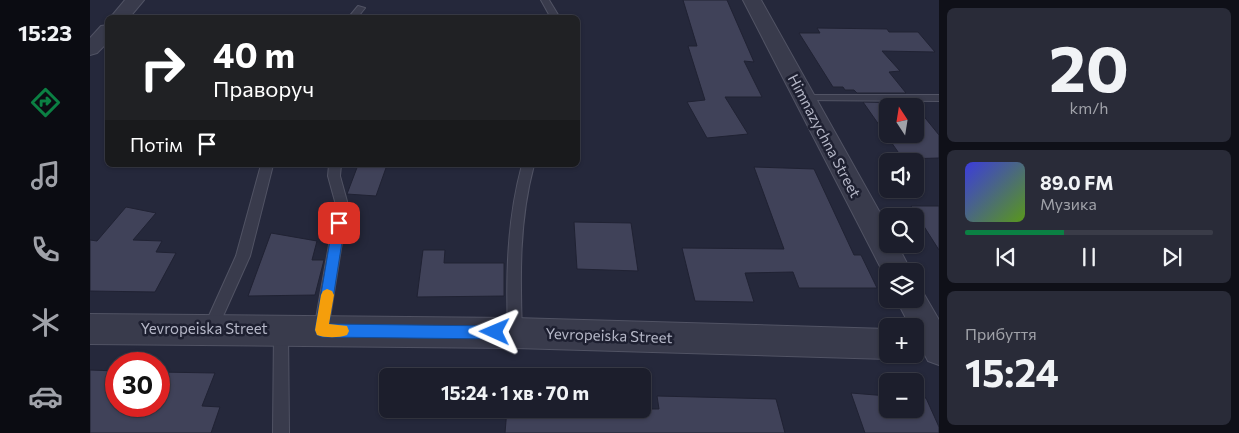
<!DOCTYPE html>
<html lang="uk">
<head>
<meta charset="utf-8">
<style>
	:root { --surface:#1c1e2c; --page:#292b38; --text:#f1f3f6; --muted:#a0a2a9; --line:#3a3c48; --accent:#0b8043 }
	body { margin:0; font-family:Commissioner,sans-serif; background:var(--page); color:var(--text); height:100vh; display:flex; flex-direction:column; font-size:19px; white-space:nowrap }
	* { box-sizing:border-box; margin:0 }
	p { font-size:16px; color:var(--muted) }
	.icon { flex:none; width:28px; height:28px; fill:none; stroke:currentColor; stroke-width:2; stroke-linecap:round; stroke-linejoin:round }
	.map { position:relative; flex:1; overflow:hidden }
	.details { display:flex; flex-direction:column; gap:8px; padding:8px; background:#0f1018; width:300px }
	.details>* { flex:none }
	.hud { position:absolute; left:15px; top:15px; width:475px; height:152px; border-radius:8px; box-shadow:0 1px 4px #0004,0 0 0 1px var(--line); background:#202124; color:#fff; overflow:hidden }
	.needle { width:32px; rotate:348deg }
	.controls { position:absolute; left:789px; top:98px; display:grid; gap:10px }
	.controls a { display:grid; place-items:center; width:45px; height:45px; border-radius:8px; background:var(--surface); box-shadow:0 1px 4px #0004,0 0 0 1px var(--line); font-size:25px }
	.speed { position:absolute; left:15px; top:352px; display:flex; gap:10px; font-size:25px; font-weight:700; text-align:center }
	.speed>* { display:grid; place-content:center; width:65px; height:65px; border-radius:50%; background:var(--surface); box-shadow:0 1px 4px #0004,0 0 0 1px var(--line); line-height:1 }
	.speed .limit { border:8px solid #d22; background:#fff; color:#111 }
	.pin { position:absolute; display:grid; place-items:center; width:42px; height:42px; color:#fff; margin:-21px; border-radius:10px; box-shadow:0 2px 8px #0006 }
	.me { position:absolute; width:55px; margin:-28px; rotate:271deg; stroke-linejoin:round; filter:drop-shadow(0 0 4px #0008) }
	.turn { display:flex; align-items:center; gap:18px; height:105px; padding:0 25px; font-size:22px }
	.turn .icon { width:65px; height:65px; stroke-width:2.5 }
	.turn b { display:block; font-size:35px; line-height:42px }
	.then { display:flex; align-items:center; height:48px; padding:0 25px; background:#0003; gap:10px; font-size:19px }
	.big { font-size:38px; font-weight:700; line-height:1.1 }
	.details .card { flex:1; display:flex; flex-direction:column; justify-content:center; gap:8px; min-width:0; padding:0 18px; border-radius:8px; background:var(--page) }
	.details .dial { align-items:center; gap:0 }
	.dial b { font-size:65px; line-height:1 }
	.song { display:flex; align-items:center; gap:15px }
	.cover { width:60px; height:60px; border-radius:8px; background:linear-gradient(135deg,hsl(240 70% 55%),hsl(90 70% 35%)) }
	.played { height:5px; border-radius:2px; background:linear-gradient(90deg,var(--accent) 40%,var(--line) 40%) }
	.keys { display:flex; justify-content:space-around; direction:ltr }
	.trip { position:absolute; left:289px; top:368px; width:272px; height:50px; border-radius:8px; background:var(--surface); box-shadow:0 1px 4px #0004,0 0 0 1px var(--line); font-weight:700; line-height:50px; text-align:center }
	main { display:flex; flex:1; min-height:0 }
	.dock { display:flex; flex-direction:column; width:90px; justify-content:space-around; align-items:center; background:#0b0c12; color:var(--muted) }
	.dock .icon { width:35px; height:35px }
	.dock .selected { color:var(--accent) }
	.dock b { font-size:22px; color:var(--text) }
	.map>svg:first-child { display:block }
	.building { fill:#404259; stroke:#202233; fill-rule:evenodd }
	.lines { fill:none; stroke-linecap:round; stroke-linejoin:round }
	.lane-casing { stroke:#515364; stroke-width:2 }
	.street-casing { stroke:#515364; stroke-width:2 }
	.lane { fill:#393b4c; fill-rule:evenodd }
	.street { fill:#393b4c; fill-rule:evenodd }
	.route { fill:#1a73e8; stroke:#114b97 }
	.slow { fill:#f59e0b }
	.labels { text-anchor:middle; stroke-width:5; stroke-linejoin:round; paint-order:stroke }
	.street-label { font-size:15px; fill:#b5b7c7; stroke:#1e2031 }
</style>
</head>
<body>
<main>
<nav class="dock">
<b>15:23</b>
<svg class="icon selected" aria-label="directions" viewBox="0 0 24 24"><path d="M12 3l9 9-9 9-9-9zM9 14v-3h6M13 9l2 2-2 2"/></svg>
<svg class="icon" aria-label="music" viewBox="0 0 24 24"><path d="M9 18V5l10-2v13"/><circle cx="6" cy="18" r="3"/><circle cx="16" cy="16" r="3"/></svg>
<svg class="icon" aria-label="phone" viewBox="0 0 24 24"><path d="M5 4h4l2 5-3 2q2 4 5 5l2-3 5 2v4C11 20 4 13 5 4z"/></svg>
<svg class="icon" aria-label="climate" viewBox="0 0 24 24"><path d="M12 3v18M4 7l16 10M4 17L20 7"/></svg>
<svg class="icon" aria-label="car" viewBox="0 0 24 24"><path d="M5 17H2v-5l4-1 3-4h7l3 4 3 1v5h-3M9 17h6M6 11h13"/><circle cx="7" cy="17" r="2"/><circle cx="17" cy="17" r="2"/></svg>
</nav>
<div class="map">
<svg width="849" height="433" viewBox="0 0 849 433">
	<rect width="100%" height="100%" fill="#25283b"/>
	<!-- building -->
	<path class="building" d="M593 0H637L664 62 654 61 672 97H635L658 134 617 138 597 102 615 100 598 46H607Z
		M727 28 797 29 799 32H828L845 52 792 51 810 71 799 72 816 93H767L764 90H755L753 87H743L709 33H730Z
		M773 102 823 103 849 135V158L813 159ZM798 106H825V134H798Z
		M268 165H297L286 196 257 194Z
		M664 167 724 169 764 255H771L787 288H709L703 272 655 273 664 302 605 301 592 248 694 249Z
		M821 206H849V250Z
		M36 207 66 213 43 240 72 241 66 252 86 253 65 292 0 291V240L7 241Z
		M484 222 541 223 548 271 487 269Z
		M181 233 227 241 222 260H234L225 295 158 296Z
		M333 250H355L354 263H414V296L327 297Z
		M0 370 26 371V406H69V372L125 373 112 406 130 407 121 433H0Z
		M761 393 798 396V409H825V397L836 398 849 427V433H775Z
		M567 396 686 399 695 433H415L417 409H569Z"/>
	<g class="lines">
		<!-- lane casing -->
		<g class="lane-casing">
			<path id="lane" d="M451 0H459L470 18H461Z
				M268 6 275 8 267 18H258Z
				M714 95H849V101L710 100 709 98Z
				M171 165H183L160 256 125 334 120 336 115 334 113 329 146 256Z
				M239 165H251L250 176 258 205 238 330 236 335 231 337 226 335 224 330 246 205 238 176Z
				M432 165H444C429 221 430 276 432 333L430 338 425 340 420 338 418 333C416 276 417 220 432 165Z
				M191 323 196 325 198 330 199 433H183L184 330 186 325Z"/>
		</g>
		<!-- street casing -->
		<g class="street-casing">
			<path id="street" d="M35 0H54L39 18H20Z
				M653 0H671L798 227V244H807L821 271H798L797 280Z
				M18 25V42L7 53 0 55V38L11 26Z
				M825 287 831 289 849 320V365L838 361 825 336V326H820L806 299H825Z
				M0 314 425 318 798 329V354H810L798 359 425 348 0 344Z"/>
		</g>
		<!-- lane -->
		<use href="#lane" class="lane"/>
		<!-- street -->
		<use href="#street" class="street"/>
	</g>
	<!-- route -->
	<path class="route" d="M249 218 253 219 255 223 239 324 405 326 410 328 412 332 410 337 405 339 232 337 227 335 225 330 243 223 245 219Z"/>
	<!-- slow -->
	<path class="slow" d="M237 289 242 291 244 295 239 324 257 326 259 331 257 335C249 338 235 338 227 335L225 330 231 295 233 291Z"/>
	<g class="labels">
		<!-- street labels -->
		<g class="street-label">
			<text transform="translate(734 136) rotate(62)" y="5">Himnazychna Street</text>
			<text x="114" y="334">Yevropeiska Street</text>
			<text transform="translate(519 336) rotate(2)" y="5">Yevropeiska Street</text>
		</g>
	</g>
</svg>
<div class="controls">
<a><svg class="needle" viewBox="-14 -14 28 28"><path d="M0-13l5 13h-10z" fill="#e53935"/><path d="M0 13l5-13h-10z" fill="#a0a2a9"/></svg></a>
<a><svg class="icon" aria-label="sound" viewBox="0 0 24 24"><path d="M4 9h4l5-4v14l-5-4H4zM17 9q2 3 0 6"/></svg></a>
<a><svg class="icon" aria-label="search" viewBox="0 0 24 24"><circle cx="10" cy="10" r="6"/><path d="M15 15l6 6"/></svg></a>
<a><svg class="icon" aria-label="layers" viewBox="0 0 24 24"><path d="M12 4l9 5-9 5-9-5zM3 14l9 5 9-5"/></svg></a>
<a>+</a>
<a>−</a>
</div>
<div class="speed"><div class="limit">30</div></div>
<div class="pin" style="left:249px;top:223px;background:#d93025"><svg class="icon" aria-label="arrive" viewBox="0 0 24 24"><path d="M6 21V4h12l-3 4 3 4H6"/></svg></div>
<svg class="me" style="left:405px;top:332px" viewBox="-20 -20 40 40"><path d="M0-17L14 15 0 8-14 15z" fill="#1a73e8" stroke="#fff" stroke-width="4"/></svg>
<div class="trip">15:24 · 1 хв · 70 m</div>
<div class="hud">
<div class="turn"><svg class="icon" aria-label="right" viewBox="0 0 24 24"><path d="M7 20v-9h11M14 6l5 5-5 5"/></svg><div><b>40 m</b>Праворуч</div></div>
<div class="then">Потім<svg class="icon" aria-label="arrive" viewBox="0 0 24 24"><path d="M6 21V4h12l-3 4 3 4H6"/></svg></div>
</div>
</div>
<section class="details">
<div class="card dial"><b>20</b><p>km/h</p></div>
<div class="card">
<div class="song"><i class="cover"></i><div><b>89.0 FM</b><p>Музика</p></div></div>
<div class="played"></div>
<div class="keys"><svg class="icon" aria-label="previous" viewBox="0 0 24 24"><path d="M18 5L8 12l10 7zM5 5v14"/></svg><svg class="icon" aria-label="pause" viewBox="0 0 24 24"><path d="M8 5v14M16 5v14"/></svg><svg class="icon" aria-label="next" viewBox="0 0 24 24"><path d="M6 5l10 7-10 7zM19 5v14"/></svg></div>
</div>
<div class="card"><p>Прибуття</p><b class="big">15:24</b></div>
</section>
</main>
</body>
</html>
